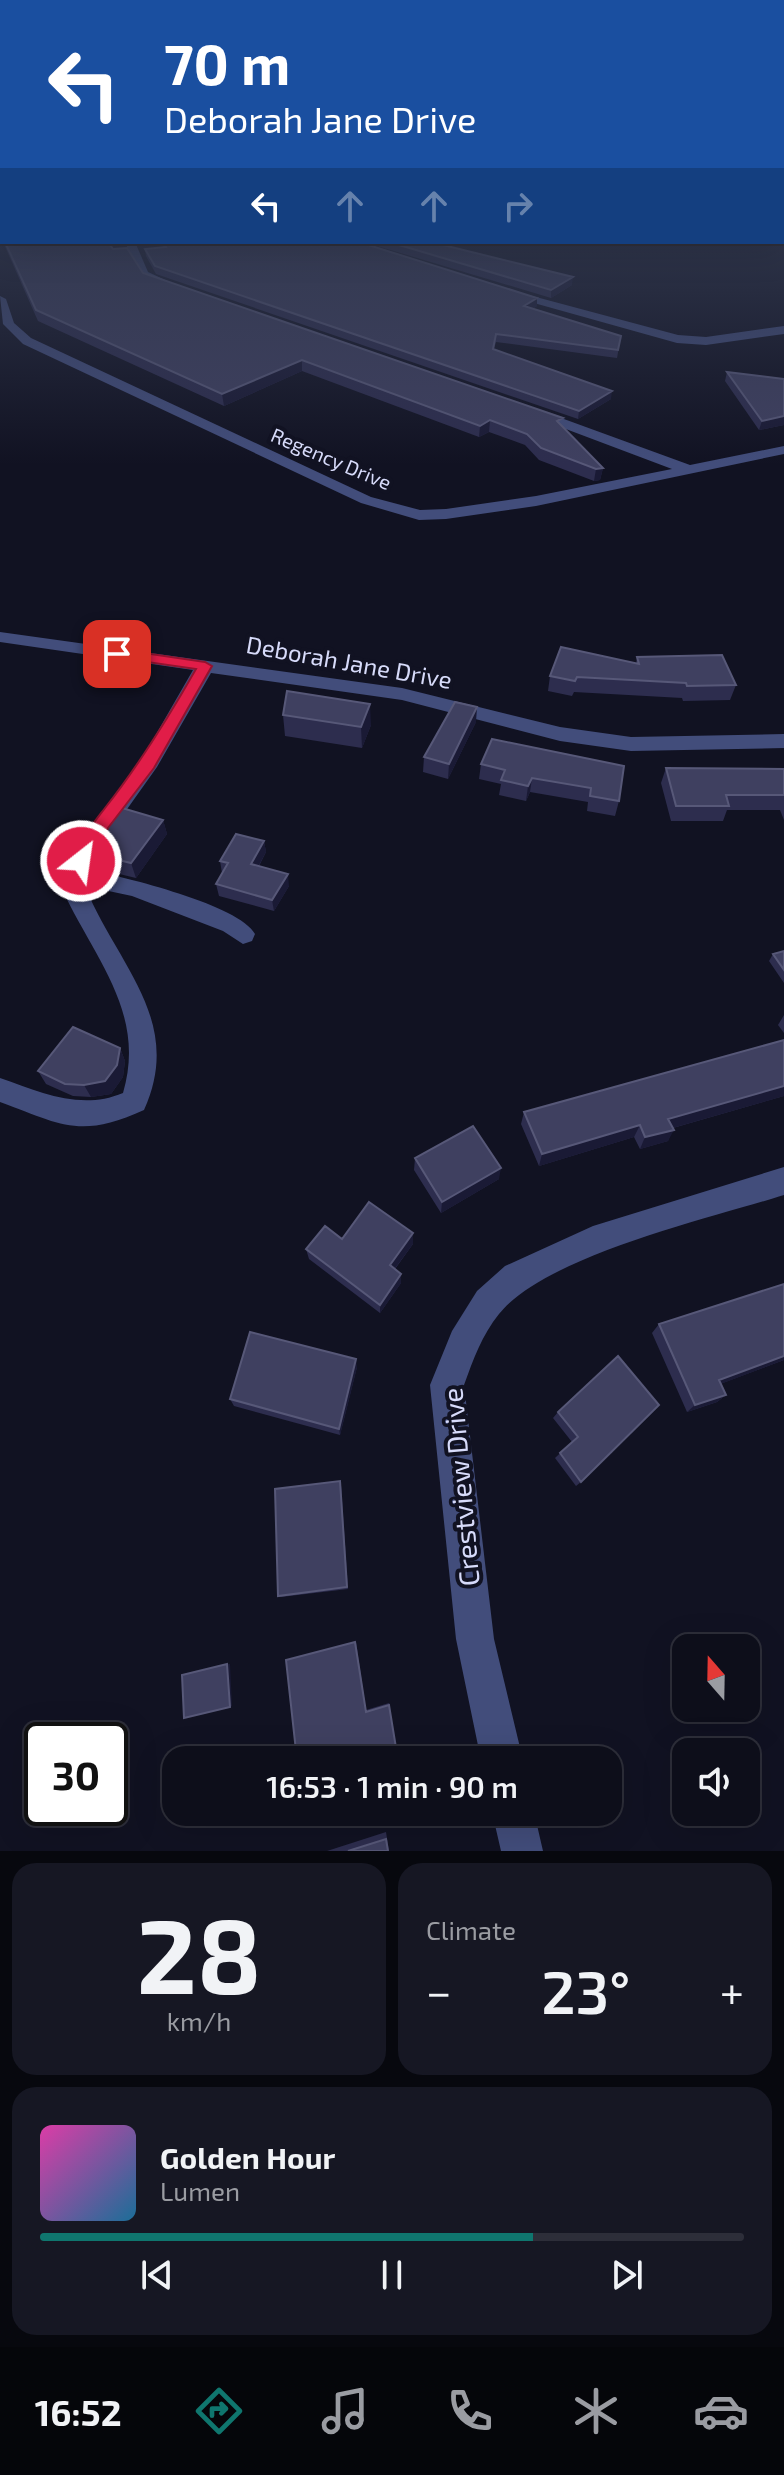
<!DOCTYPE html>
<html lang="en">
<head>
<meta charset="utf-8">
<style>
	:root { --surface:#0d0e1a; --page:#161723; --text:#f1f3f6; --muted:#9a9ca2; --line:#2d2e39; --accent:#0f766e }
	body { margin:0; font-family:"Exo 2",sans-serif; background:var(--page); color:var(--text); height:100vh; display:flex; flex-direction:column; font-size:30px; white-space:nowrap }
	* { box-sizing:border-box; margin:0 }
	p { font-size:26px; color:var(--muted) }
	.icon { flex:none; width:44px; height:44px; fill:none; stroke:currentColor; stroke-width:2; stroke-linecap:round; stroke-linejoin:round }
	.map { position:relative; height:1851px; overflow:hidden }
	.details { display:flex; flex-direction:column; gap:12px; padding:12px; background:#07080e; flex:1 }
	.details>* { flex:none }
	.hud { position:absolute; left:0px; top:0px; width:784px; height:244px; box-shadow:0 8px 32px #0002,0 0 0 2px var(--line); background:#1a4fa0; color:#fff; overflow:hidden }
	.needle { width:52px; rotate:340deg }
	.buttons { position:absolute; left:672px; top:1634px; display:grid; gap:16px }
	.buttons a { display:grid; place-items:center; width:88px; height:88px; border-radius:16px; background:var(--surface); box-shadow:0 8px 32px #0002,0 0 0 2px var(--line); font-size:40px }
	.speed { position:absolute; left:24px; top:1722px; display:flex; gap:16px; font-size:40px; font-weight:700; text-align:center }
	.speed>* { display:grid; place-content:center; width:104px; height:104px; border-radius:50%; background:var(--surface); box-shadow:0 8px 32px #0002,0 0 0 2px var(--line); line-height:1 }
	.speed .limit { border:4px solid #111; border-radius:12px; background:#fff; color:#111 }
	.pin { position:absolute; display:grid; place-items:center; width:68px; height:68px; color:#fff; margin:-34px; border-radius:16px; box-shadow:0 4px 12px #0006 }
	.me { position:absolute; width:88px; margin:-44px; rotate:30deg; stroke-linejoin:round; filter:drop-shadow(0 0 6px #0008) }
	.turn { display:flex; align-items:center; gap:28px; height:168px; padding:0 32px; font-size:36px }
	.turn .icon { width:104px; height:104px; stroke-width:2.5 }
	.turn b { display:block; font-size:56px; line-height:68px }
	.lanes { display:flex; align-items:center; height:76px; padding:0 32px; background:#0003; justify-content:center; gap:40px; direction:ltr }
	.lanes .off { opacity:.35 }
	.big { font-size:60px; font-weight:600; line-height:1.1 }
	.details .tile { flex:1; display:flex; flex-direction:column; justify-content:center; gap:12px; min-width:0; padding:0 28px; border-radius:24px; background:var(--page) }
	.details .dial { align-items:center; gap:0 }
	.dial b { font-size:104px; line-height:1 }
	.song { display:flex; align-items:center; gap:24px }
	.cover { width:96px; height:96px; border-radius:12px; background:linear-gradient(135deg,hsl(320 70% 55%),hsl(200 70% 35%)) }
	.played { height:8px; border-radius:4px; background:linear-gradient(90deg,var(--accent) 70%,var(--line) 70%) }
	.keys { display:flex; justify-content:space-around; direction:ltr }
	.heat { display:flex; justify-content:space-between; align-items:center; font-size:44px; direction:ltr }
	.details .tiles { flex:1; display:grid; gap:12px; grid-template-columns:1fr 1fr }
	.tile:last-child { grid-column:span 2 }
	.trip { position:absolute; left:162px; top:1746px; width:460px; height:80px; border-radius:24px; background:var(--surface); box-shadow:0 8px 32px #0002,0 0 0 2px var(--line); font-weight:600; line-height:80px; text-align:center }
	.menu { display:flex; height:128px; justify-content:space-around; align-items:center; background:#05060a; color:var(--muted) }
	.menu .icon { width:56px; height:56px }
	.menu .on { color:var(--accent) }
	.menu b { font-size:36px; color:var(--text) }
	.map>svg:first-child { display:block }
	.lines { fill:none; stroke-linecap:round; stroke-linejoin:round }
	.minor { fill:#424d7b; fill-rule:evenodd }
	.wall { fill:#2d2d4e }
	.shaded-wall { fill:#1a1a35 }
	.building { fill:#3f4060; stroke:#575878; stroke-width:2 }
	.route { fill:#e11d48; stroke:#92132f; stroke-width:2 }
	.labels { text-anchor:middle; stroke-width:8; stroke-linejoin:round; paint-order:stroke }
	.far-street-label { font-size:20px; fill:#d7dbfa; stroke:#111222 }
	.street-label { font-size:24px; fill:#d7dbfa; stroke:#111222 }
	.near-street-label { font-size:28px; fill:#d7dbfa; stroke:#111222 }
</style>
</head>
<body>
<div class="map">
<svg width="784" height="1851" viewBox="0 0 784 1851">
	<rect width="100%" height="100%" fill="#111222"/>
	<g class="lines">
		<!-- minor -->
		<path class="minor" d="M125 242H135L148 272 176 285V289L140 276Z
			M506 289 678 335 706 337 784 326V334L706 345 677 343 502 294Z
			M0 296 6 299 14 323 31 338 371 497 420 510 446 509 536 496 672 469 526 414V408L531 407 690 465 784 446V454L536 506 446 519 419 520 361 503 23 344 3 324Z
			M0 632 402 688 560 727 631 737 784 734V748L631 751 560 741 402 700 211 673 157 767 103 843 90 870C124 877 240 905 255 934L252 941 243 944 223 931 132 896 85 886C116 964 185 1020 144 1110 80 1139 62 1125 0 1102V1078C41 1092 80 1111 123 1093 147 1012 93 957 61 887L88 831 143 757 193 670 0 642Z
			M784 1167V1195C711 1218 545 1256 499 1314 482 1335 473 1360 464 1385L494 1639 523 1760H481L456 1639 430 1385 452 1331 477 1291 505 1266 593 1226Z
			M492 1812H534L543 1851H501Z"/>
	</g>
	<!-- wall -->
	<path class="wall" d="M3 242H108L113 249 143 273 562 426 603 468 600 480 594 481 539 460 525 445 489 432 479 437 302 371 224 406 38 321Z
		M161 242H359L537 306 532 309 621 336 617 358 496 342 494 349 611 399 578 419 156 274 146 256 145 249 163 247Z
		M364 242H431L572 285 551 298Z
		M727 372 784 379V425L759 430 725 381Z
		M637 657 736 685 730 700 683 701 682 698 574 692 572 696 548 691 550 676 636 663Z
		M283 715 371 725 362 748 285 736Z
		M476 722 448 779 423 772 424 757Z
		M492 739 619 801 615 816 587 811 588 802 530 792 526 801 499 795 501 784 479 779 481 764Z
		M666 768 784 769V820L780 810H727L723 821H671L661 783Z
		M163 820 167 834 136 878 94 868 89 853Z
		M264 841 266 852 259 866 289 886 274 911 219 896 216 884 222 873 220 861Z
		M784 951V983L769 961 773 954Z
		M784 1015V1033L778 1025Z
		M120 1048 125 1061 123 1077 111 1094 91 1097 73 1096 46 1084 38 1071Z
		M784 1096 673 1128 668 1141 640 1149 634 1137 539 1166 521 1124 524 1112Z
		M415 1158 499 1179 441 1213 414 1170Z
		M413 1233V1244L395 1269 401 1274V1283L380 1313 309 1259 306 1249 342 1239Z
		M784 1284V1360L720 1384 726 1395 717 1402 687 1412 652 1333 659 1324Z
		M618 1356 581 1482 576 1486 555 1458 572 1442 553 1418 558 1412Z
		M357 1367 340 1435 234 1406 230 1399Z
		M340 1481 341 1485 348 1589 281 1597 278 1596Z
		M356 1642 366 1710 389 1703 398 1760 286 1660Z
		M386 1832 389 1851H327Z"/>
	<!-- shaded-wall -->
	<path class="shaded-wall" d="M573 277 572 285 551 298V290Z
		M537 298V306L523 314 524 306Z
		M302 360V371L224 406 222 394Z
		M612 391 611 399 578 419 579 411Z
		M784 416V425L759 430 762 421Z
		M490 420 489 432 479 437 480 426Z
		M603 468 600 480 594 481 596 469Z
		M370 704 371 725 362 748 361 727Z
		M477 707 476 722 448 779 449 764Z
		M532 778 530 792 526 801 528 786Z
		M163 820 167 834 136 878 131 863Z
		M264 841 266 852 253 876 251 864Z
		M288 874 289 886 274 911 272 900Z
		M120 1048 125 1061 123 1077 111 1094 91 1097 84 1085Z
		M784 1086V1096L662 1131 668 1119Z
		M640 1125 634 1137 539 1166 542 1154Z
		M674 1130 668 1141 640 1149 645 1137Z
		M501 1168 499 1179 441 1213 442 1202Z
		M413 1233V1244L390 1275V1265Z
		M401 1274V1283L380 1313V1305Z
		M784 1356V1360L710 1388 719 1380Z
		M356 1359 357 1367 340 1435 339 1429Z
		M726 1395 717 1402 687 1412 695 1405Z
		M340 1481 341 1485 348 1589 347 1587Z
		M355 1642H356L366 1710V1712Z
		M227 1664H230L232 1706 230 1707Z"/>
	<!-- building -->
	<path class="building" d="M0 220 2 221V236L0 232Z
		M5 242H108L113 249 127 248 143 273 563 418 557 421 603 468 596 469 541 448 527 434 490 420 480 426 302 360 222 394 36 310Z
		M163 242H359L537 298 524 306 621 336 618 350 496 334 493 349 612 391 579 411 155 266 145 249 166 247Z
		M389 242H431L573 277 551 290Z
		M727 372 784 379V416L762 421Z
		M561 647 639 664 637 657 722 655 736 685 687 686 686 683 577 677 575 681 550 676Z
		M287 691 370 704 361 727 283 715Z
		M455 702 477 707 449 764 424 757Z
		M492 739 624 766 619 801 590 796 591 788 532 778 528 786 501 780 505 770 481 764Z
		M666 768 784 769V795H726L729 806H676Z
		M122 808 163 820 131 863 89 853Z
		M236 834 264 841 251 864 288 874 272 900 216 884 228 863 220 861Z
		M784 951V970L773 954Z
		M73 1027 120 1048 117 1065 105 1081 84 1085 65 1084 38 1071Z
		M784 1040V1086L668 1119 674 1130 645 1137 640 1125 542 1154 524 1112Z
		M473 1126 501 1168 442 1202 415 1158Z
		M369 1202 413 1233 390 1265 401 1274 380 1305 306 1249 325 1226 342 1239Z
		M784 1284V1356L719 1380 726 1395 695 1405 659 1324Z
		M250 1332 356 1359 339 1429 230 1399Z
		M618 1356 659 1405 581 1482 560 1453 578 1437 558 1412Z
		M340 1481 347 1587 278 1596 275 1489Z
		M355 1642 366 1712 389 1705 398 1760H297L286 1660Z
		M227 1664 230 1707 184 1718 182 1675Z
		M386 1839 388 1851H348Z"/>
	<!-- sky -->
	<linearGradient id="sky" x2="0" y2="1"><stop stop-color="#090a13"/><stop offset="0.44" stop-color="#32394f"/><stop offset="1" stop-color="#32394f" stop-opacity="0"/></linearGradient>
	<rect width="784" height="465" fill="url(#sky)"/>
	<!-- route -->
	<path class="route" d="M117 649 205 662 212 666 154 768 108 828 87 866H75C69 852 96 820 105 808 140 764 168 718 196 669L112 657V651Z"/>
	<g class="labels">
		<!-- far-street labels -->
		<g class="far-street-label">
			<text transform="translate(331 459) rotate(23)" y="7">Regency Drive</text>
		</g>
		<!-- street labels -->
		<g class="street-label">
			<text transform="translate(349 663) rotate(10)" y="8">Deborah Jane Drive</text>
		</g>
		<!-- near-street labels -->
		<g class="near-street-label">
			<text transform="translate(461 1487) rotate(-95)" y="10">Crestview Drive</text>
		</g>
	</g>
</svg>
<div class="buttons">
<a><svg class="needle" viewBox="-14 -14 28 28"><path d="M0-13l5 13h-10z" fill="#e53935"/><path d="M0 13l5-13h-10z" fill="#9a9ca2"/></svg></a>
<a><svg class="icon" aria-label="sound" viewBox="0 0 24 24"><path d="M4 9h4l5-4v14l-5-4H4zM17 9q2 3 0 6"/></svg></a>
</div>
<div class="speed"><div class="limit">30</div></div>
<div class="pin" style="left:117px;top:654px;background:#d93025"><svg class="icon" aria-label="arrive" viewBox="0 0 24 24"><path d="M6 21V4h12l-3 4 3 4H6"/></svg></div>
<svg class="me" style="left:81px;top:861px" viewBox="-20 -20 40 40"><circle r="17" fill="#e11d48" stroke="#fff" stroke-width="3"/><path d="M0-11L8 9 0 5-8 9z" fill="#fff"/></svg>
<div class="trip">16:53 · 1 min · 90 m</div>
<div class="hud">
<div class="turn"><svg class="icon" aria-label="left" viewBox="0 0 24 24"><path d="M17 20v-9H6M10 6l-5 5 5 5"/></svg><div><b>70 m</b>Deborah Jane Drive</div></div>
<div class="lanes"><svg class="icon" aria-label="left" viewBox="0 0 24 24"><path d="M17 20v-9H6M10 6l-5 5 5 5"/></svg><svg class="icon off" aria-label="ahead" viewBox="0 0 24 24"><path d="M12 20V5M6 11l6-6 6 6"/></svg><svg class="icon off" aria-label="ahead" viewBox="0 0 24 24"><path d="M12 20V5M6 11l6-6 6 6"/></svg><svg class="icon off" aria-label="right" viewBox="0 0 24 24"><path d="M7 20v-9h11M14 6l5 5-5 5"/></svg></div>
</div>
</div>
<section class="details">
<div class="tiles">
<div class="tile dial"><b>28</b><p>km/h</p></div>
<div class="tile"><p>Climate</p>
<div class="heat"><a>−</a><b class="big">23°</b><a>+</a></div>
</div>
<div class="tile">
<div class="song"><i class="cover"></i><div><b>Golden Hour</b><p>Lumen</p></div></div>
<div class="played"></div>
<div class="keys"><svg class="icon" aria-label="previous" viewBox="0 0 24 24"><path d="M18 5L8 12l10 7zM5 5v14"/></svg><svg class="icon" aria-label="pause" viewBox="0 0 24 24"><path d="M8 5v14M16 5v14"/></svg><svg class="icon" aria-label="next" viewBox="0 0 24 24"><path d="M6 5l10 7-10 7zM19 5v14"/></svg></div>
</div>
</div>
</section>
<nav class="menu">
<b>16:52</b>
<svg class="icon on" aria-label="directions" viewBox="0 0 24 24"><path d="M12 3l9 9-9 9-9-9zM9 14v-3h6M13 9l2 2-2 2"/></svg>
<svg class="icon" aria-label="music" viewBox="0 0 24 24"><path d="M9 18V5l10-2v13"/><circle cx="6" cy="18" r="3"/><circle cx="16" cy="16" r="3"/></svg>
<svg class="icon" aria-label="phone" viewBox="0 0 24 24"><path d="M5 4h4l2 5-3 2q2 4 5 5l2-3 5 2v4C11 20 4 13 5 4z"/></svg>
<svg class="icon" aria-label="climate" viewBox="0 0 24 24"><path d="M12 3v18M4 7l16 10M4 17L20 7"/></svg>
<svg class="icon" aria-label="car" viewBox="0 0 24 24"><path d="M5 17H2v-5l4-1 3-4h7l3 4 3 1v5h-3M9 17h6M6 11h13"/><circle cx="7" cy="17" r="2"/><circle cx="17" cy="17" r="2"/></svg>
</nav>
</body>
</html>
